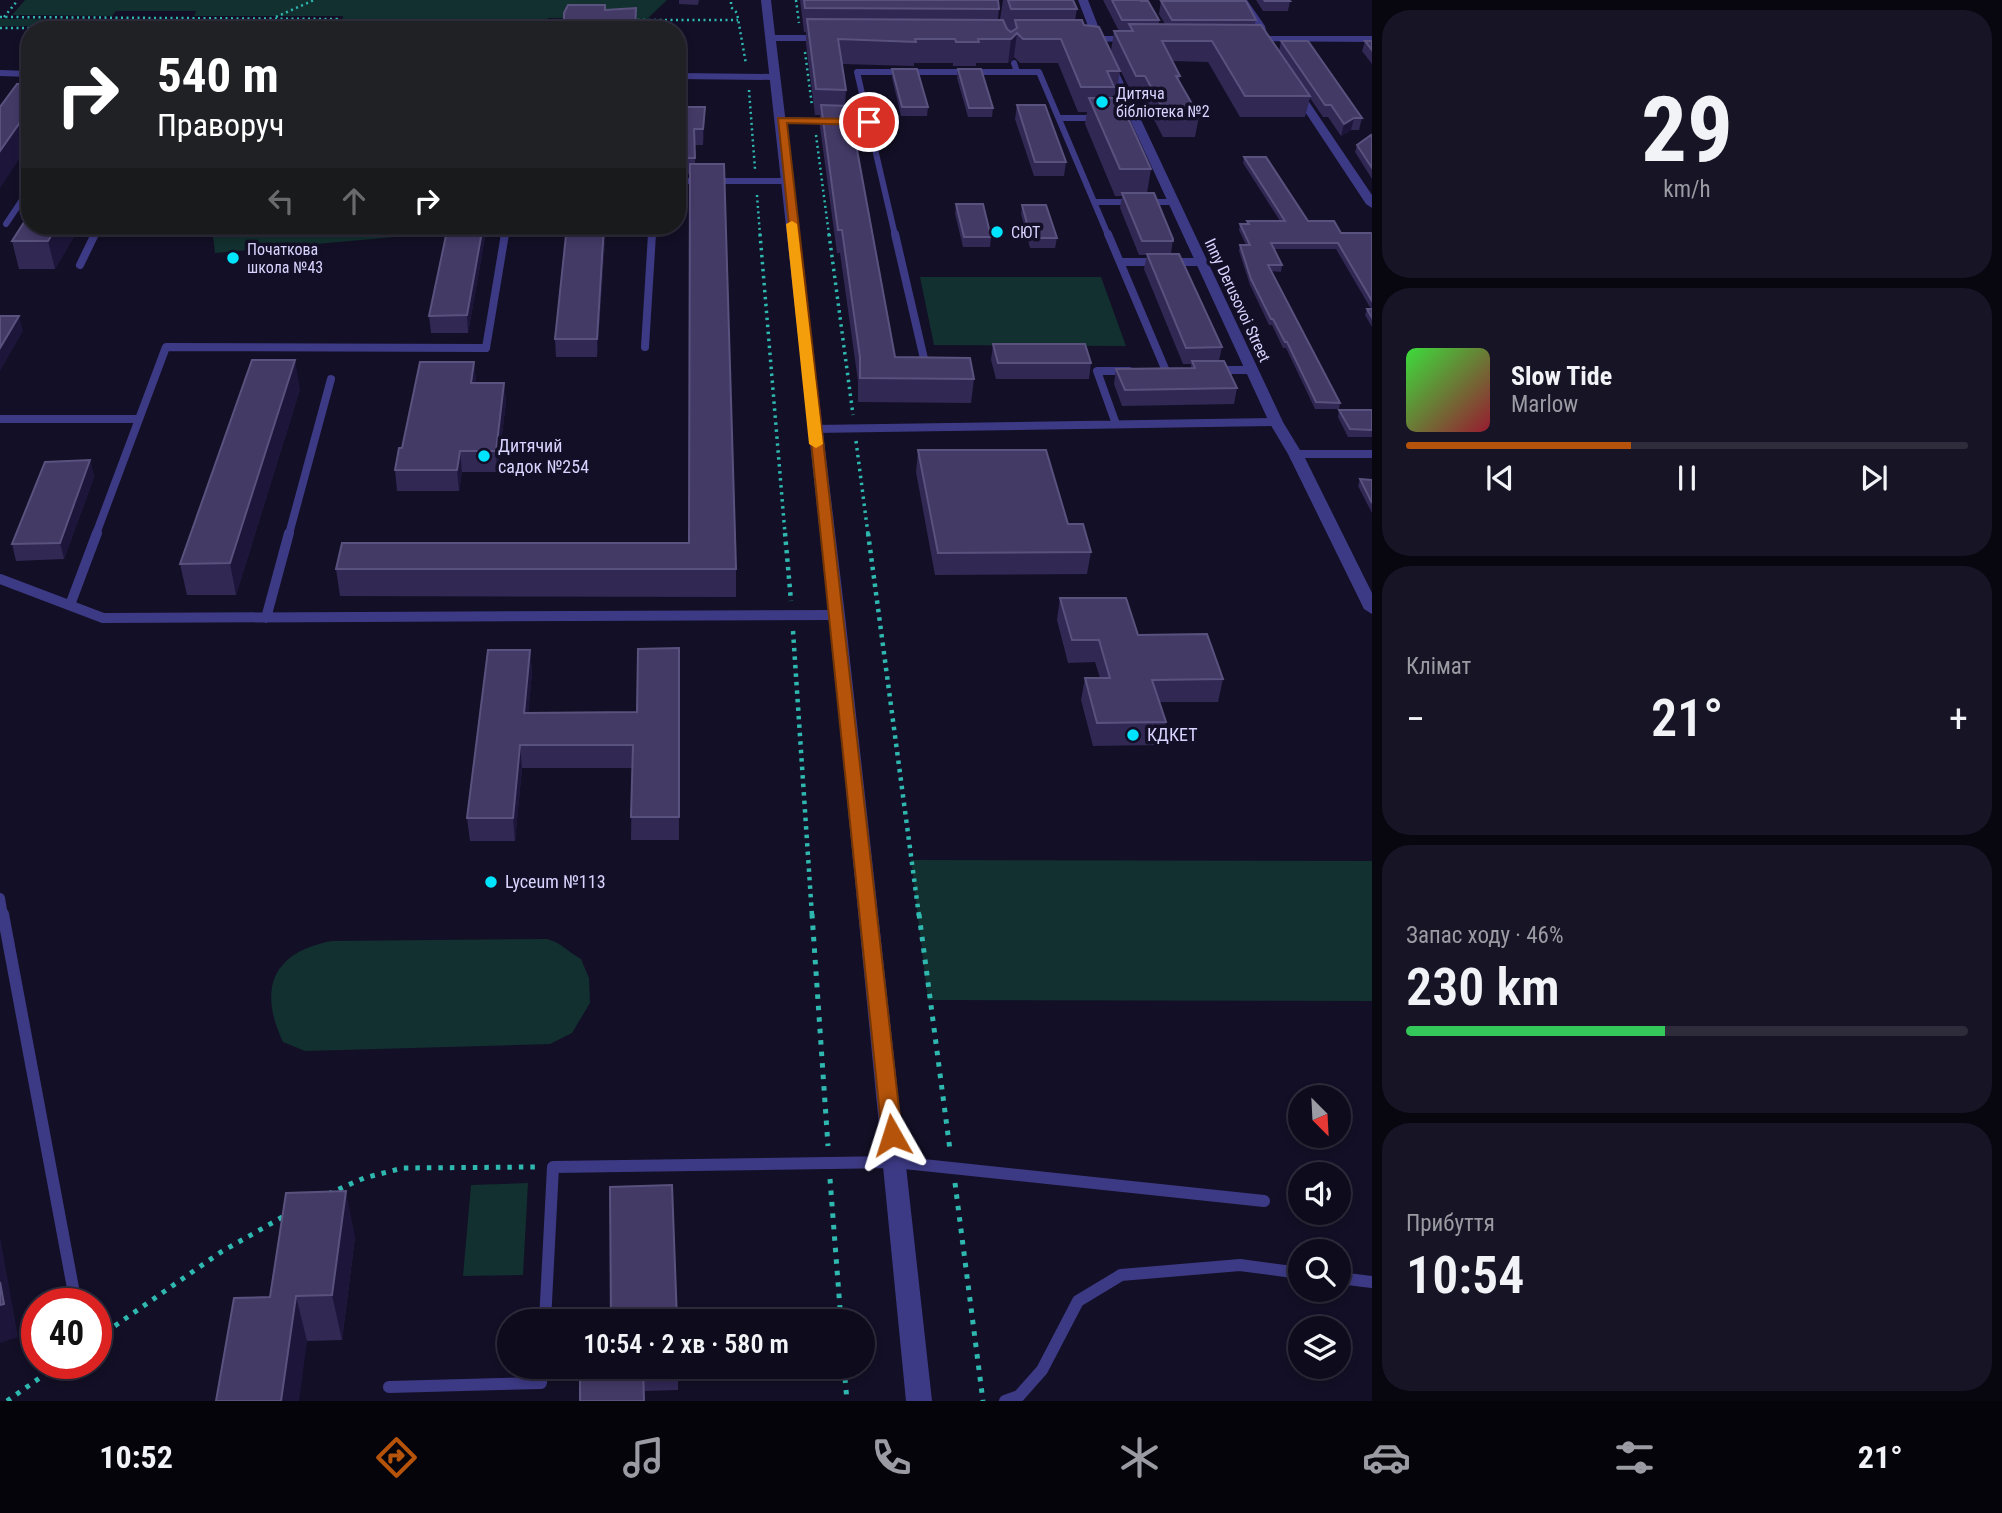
<!DOCTYPE html>
<html lang="uk">
<head>
<meta charset="utf-8">
<style>
	:root { --surface:#0e0b1c; --page:#171425; --text:#f1f3f6; --muted:#9b9ba3; --line:#2e2b3b; --accent:#b45309 }
	body { margin:0; font-family:"Roboto Condensed",sans-serif; background:var(--page); color:var(--text); height:100vh; display:flex; flex-direction:column; font-size:26px; white-space:nowrap }
	* { box-sizing:border-box; margin:0 }
	p { font-size:23px; color:var(--muted) }
	.icon { flex:none; width:38px; height:38px; fill:none; stroke:currentColor; stroke-width:2; stroke-linecap:round; stroke-linejoin:round }
	.map { position:relative; flex:1; overflow:hidden }
	.sheet { display:flex; flex-direction:column; gap:10px; padding:10px; background:#08060f; width:630px }
	.sheet>* { flex:none }
	.guide { position:absolute; left:21px; top:21px; width:665px; height:214px; border-radius:28px; box-shadow:0 4px 10px #0003,0 0 0 2px var(--line); background:#202124; color:#fff; overflow:hidden }
	.needle { width:46px; rotate:156deg }
	.tools { position:absolute; left:1288px; top:1085px; display:grid; gap:14px }
	.tools a { display:grid; place-items:center; width:63px; height:63px; border-radius:50%; background:var(--surface); box-shadow:0 4px 10px #0003,0 0 0 2px var(--line); font-size:35px }
	.speed { position:absolute; left:21px; top:1288px; display:flex; gap:14px; font-size:35px; font-weight:700; text-align:center }
	.speed>* { display:grid; place-content:center; width:91px; height:91px; border-radius:50%; background:var(--surface); box-shadow:0 4px 10px #0003,0 0 0 2px var(--line); line-height:1 }
	.speed .limit { border:10px solid #d22; background:#fff; color:#111 }
	.pin { position:absolute; display:grid; place-items:center; width:60px; height:60px; color:#fff; margin:-30px; border:4px solid #fff; border-radius:50%; box-shadow:0 2px 7px #0007 }
	.me { position:absolute; width:77px; margin:-38px; rotate:354deg; stroke-linejoin:round; filter:drop-shadow(0 0 5px #0008) }
	.turn { display:flex; align-items:center; gap:24px; height:147px; padding:0 21px; font-size:32px }
	.turn .icon { width:91px; height:91px; stroke-width:2.5 }
	.turn b { display:block; font-size:49px; line-height:60px }
	.lanes { display:flex; align-items:center; height:66px; padding:0 21px; background:#0003; justify-content:center; gap:35px; direction:ltr }
	.lanes .off { opacity:.35 }
	.big { font-size:52px; font-weight:600; line-height:1.1 }
	.sheet .widget { flex:1; display:flex; flex-direction:column; justify-content:center; gap:10px; min-width:0; padding:0 24px; border-radius:28px; background:var(--page) }
	.sheet .dial { align-items:center; gap:0 }
	.dial b { font-size:91px; line-height:1 }
	.song { display:flex; align-items:center; gap:21px }
	.cover { width:84px; height:84px; border-radius:10px; background:linear-gradient(135deg,hsl(120 70% 55%),hsl(350 70% 35%)) }
	.played { height:7px; border-radius:4px; background:linear-gradient(90deg,var(--accent) 40%,var(--line) 40%) }
	.keys { display:flex; justify-content:space-around; direction:ltr }
	.heat { display:flex; justify-content:space-between; align-items:center; font-size:38px; direction:ltr }
	.charge { height:10px; border-radius:5px; background:linear-gradient(90deg,#34c759 46%,var(--line) 0) }
	.trip { position:absolute; left:497px; top:1309px; width:378px; height:70px; border-radius:35px; background:var(--surface); box-shadow:0 4px 10px #0003,0 0 0 2px var(--line); font-weight:600; line-height:70px; text-align:center }
	.menu { display:flex; height:112px; justify-content:space-around; align-items:center; background:#06040b; color:var(--muted) }
	.menu .icon { width:49px; height:49px }
	.menu .selected { color:var(--accent) }
	.menu b { font-size:32px; color:var(--text) }
	main { display:flex; flex:1; min-height:0 }
	.map>svg:first-child { display:block }
	.green { fill:#12302f }
	.lines { fill:none; stroke-linecap:round; stroke-linejoin:round }
	.path-far3 { stroke:#2fb8b0; stroke-width:2.5; stroke-dasharray:2 3.5; stroke-linecap:butt }
	.path-far2 { stroke:#2fb8b0; stroke-width:3.5; stroke-dasharray:2.5 4.5; stroke-linecap:butt }
	.path-far1 { stroke:#2fb8b0; stroke-width:4.5; stroke-dasharray:3.5 5; stroke-linecap:butt }
	.path { stroke:#2fb8b0; stroke-width:5; stroke-dasharray:4.5 7; stroke-linecap:butt }
	.service-far3 { stroke:#3d3a85; stroke-width:6 }
	.service-far2 { stroke:#3d3a85; stroke-width:8 }
	.service-far1 { stroke:#3d3a85; stroke-width:10 }
	.service { stroke:#3d3a85; stroke-width:12 }
	.minor { fill:#3d3a85; fill-rule:evenodd }
	.tertiary { fill:#3d3a85; fill-rule:evenodd }
	.wall { fill:#312854 }
	.shaded-wall { fill:#1d163a }
	.building { fill:#433a66; stroke:#5a527e; stroke-width:2 }
	.route { fill:#b45309; stroke:#753606; stroke-width:2 }
	.slow { fill:#f59e0b }
	.poi-dot { fill:#00e5ff; stroke:#130f26; stroke-width:2.5 }
	.labels { text-anchor:middle; stroke-width:7; stroke-linejoin:round; paint-order:stroke }
	.far-poi-label { font-size:16px; fill:#d9d4ff; stroke:#130f26; text-anchor:start }
	.far-street-label { font-size:16px; fill:#d9d4ff; stroke:#130f26 }
	.poi-label { font-size:18px; fill:#d9d4ff; stroke:#130f26; text-anchor:start }
</style>
</head>
<body>
<main>
<div class="map">
<svg width="1372" height="1401" viewBox="0 0 1372 1401">
	<rect width="100%" height="100%" fill="#130f26"/>
	<!-- green -->
	<path class="green" d="M25 0H667L646 20 548 18 547 20 342 21 343 16H194L196 11H116L112 16 12 15Z
		M0 19 333 20 330 27 0 26Z
		M342 26 547 27V30H341Z
		M212 226H394L395 237 215 253Z
		M920 277H1101L1126 346 934 345Z
		M911 860 1372 861V1001L928 1000Z
		M547 939C562 943 568 952 581 959L589 978 590 1003 572 1033 550 1044 305 1051 283 1042C258 989 272 952 332 941Z
		M528 1183 523 1275 463 1276 471 1185Z"/>
	<g class="lines">
		<!-- path-far3 -->
		<path class="path-far3" d="M796 0 799 23
			M731 2V7L737 13 746 64
			M0 17 337 19 336 23 567 21
			M4 17 18 0
			M276 17 314 0
			M632 20H738
			M0 28H333L336 23
			M805 52 812 106
			M749 90 755 169
			M816 135 829 235
			M757 195 760 235"/>
		<!-- path-far2 -->
		<path class="path-far2" d="M760 234 785 534
			M829 234 853 415
			M856 441 868 534"/>
		<!-- path-far1 -->
		<path class="path-far1" d="M785 533 791 601
			M868 533 919 916
			M793 631 812 916"/>
		<!-- path -->
		<path class="path" d="M812 914 828 1146
			M919 914 950 1150
			M830 1179 841 1321
			M955 1183 983 1401
			M328 1194 364 1178 403 1168 535 1167
			M96 1339 221 1252 286 1215
			M844 1367 847 1401
			M7 1401 61 1363"/>
		<!-- service-far3 -->
		<path class="service-far3" d="M1017 72H1039L1108 235
			M0 73 30 74
			M677 76 775 77
			M1059 118H1099
			M781 120 868 122
			M677 181H787
			M1095 202H1131
			M1146 202H1174
			M6 224 30 188
			M94 235 99 226
			M504 235 506 226
			M651 235 652 226
			M895 235 857 72H1017L1014 63"/>
		<!-- service-far2 -->
		<path class="service-far2" d="M895 234 925 363
			M1108 234 1166 371
			M1120 262H1201
			M80 265 95 234
			M645 347 652 234
			M1217 370H1252
			M0 419H139
			M1116 424 1097 371H1129
			M814 429 1276 422
			M96 534 166 347 486 348 505 234
			M289 534 331 379"/>
		<!-- service-far1 -->
		<path class="service-far1" d="M0 579 103 618 837 615
			M70 605 97 533
			M266 618 289 533
			M0 898 3 916"/>
		<!-- service -->
		<path class="service" d="M3 914 76 1304
			M1339 1278 1372 1282
			M545 1321 553 1167 895 1162 1264 1201
			M389 1387 541 1383 542 1367
			M1005 1401 1019 1396 1042 1370 1078 1301 1121 1275 1240 1265 1300 1273"/>
		<!-- minor -->
		<path class="minor" d="M1078 0H1088L1103 39 1283 422 1300 450H1372V458H1305L1372 593V614L1364 609 1288 454 1269 422 1093 39Z
			M1237 0H1247L1265 26 1270 47 1261 45 1255 26Z
			M1291 87H1299L1372 195V208L1366 204 1290 89Z"/>
		<!-- tertiary -->
		<path class="tertiary" d="M761 0H771L775 35H830L835 38 830 41H776L845 615 932 1401H906L829 615Z
			M1082 36H1138L1143 39 1138 42 1078 41 1077 39Z
			M1250 36H1372V42L1246 41 1245 39Z"/>
	</g>
	<!-- wall -->
	<path class="wall" d="M679 0H699L698 5 679 4Z
		M800 0H998L999 9 998 20 1000 19 1003 0H1073L1077 9 1075 20 1084 25 1120 71 1116 96H1112V98L1151 169 1147 193 1173 239 1171 254 1222 347 1219 361 1237 388 1234 404 1122 406 1114 384 1116 369 1191 368V364H1183L1144 269 1147 255H1139L1120 208 1122 196H1115L1085 124 1087 112H1078L1058 63H1020L1014 57 1008 63H976V66H953V63H914V66L842 64 846 90 845 106 895 357 974 379 971 403 858 402V381L840 253H837L820 127V115H815L806 44V32H804Z
		M1103 0H1140L1159 20V24H1165L1159 14 1161 1 1256 20 1255 24 1279 51 1281 41 1362 118 1359 130H1351L1341 136 1328 117H1323L1310 98 1305 117H1240L1208 62 1172 61 1180 76 1179 81 1199 116 1195 137H1163L1142 96H1133L1111 51 1114 31H1119Z
		M1256 0H1289L1290 1 1288 11H1263Z
		M1365 41H1372V64L1362 51Z
		M892 69 928 107 927 116H901L892 78Z
		M958 69 993 108 992 117H968L957 78Z
		M1017 105 1066 162 1064 176H1034L1015 119Z
		M677 107H705L703 145H695V164L736 569V597L340 596 336 569 689 543 690 174H677Z
		M1372 137V179L1355 152 1357 145Z
		M1244 157 1308 221 1341 233 1372 234V327L1365 315 1367 309H1371L1336 249H1274L1282 265 1281 272 1271 271 1340 403 1339 409H1315L1286 348H1283L1272 325H1269L1250 285 1239 251 1240 245H1246L1239 230 1240 224H1247V221H1280L1243 163Z
		M956 204 991 237 990 247H963L955 214Z
		M1022 205 1057 238 1055 248H1030L1021 214Z
		M30 226H80L55 269H19L12 241Z
		M487 226 468 333H431L429 316Z
		M606 226 597 357H556L555 339Z
		M993 344 1091 363 1089 379H996L991 360Z
		M474 362 476 383H504L506 403 497 472H462L459 491H397L395 470 402 448Z
		M300 389 236 595H187L180 564Z
		M1339 410H1372V437H1348L1338 417Z
		M918 450 1068 524 1091 552 1087 574 935 575 916 472Z
		M90 460 94 477 64 559 16 561 12 544Z
		M1360 479 1372 480V513L1358 486Z
		M1060 598 1138 635 1223 679 1218 702H1159L1166 722 1161 745 1093 746 1081 700 1085 678H1100L1095 662 1068 663 1057 620Z
		M679 648V840H631L632 768H522L515 841H470L467 818 530 650 532 673 528 713 637 712Z
		M355 1237 342 1340 307 1341 270 1297Z
		M580 1367H678V1390L644 1391Z"/>
	<!-- shaded-wall -->
	<path class="shaded-wall" d="M1017 33 1014 57 1008 63 1011 39Z
		M705 107V123L703 145V129Z
		M30 108V143L0 188V151Z
		M1354 118 1351 130 1341 136 1344 124Z
		M57 226H80L55 269 48 241Z
		M483 226H487L468 333 467 315Z
		M604 226H606L597 357V339Z
		M19 316 23 331 0 371V348Z
		M295 360 300 389 236 595 230 563Z
		M474 362 476 383H471Z
		M504 383 506 403 497 472 496 451Z
		M460 451 462 472 459 491 457 470Z
		M90 460 94 477 64 559 60 543Z
		M530 650 532 673 526 735 524 713Z
		M520 745 522 768 515 841 513 818Z
		M346 1191 355 1237 342 1340 332 1295Z
		M0 1237 18 1337 0 1343Z
		M296 1296 307 1341 299 1401H281Z"/>
	<!-- building -->
	<path class="building" d="M804 0H998L999 9 805 8Z
		M1008 0H1073L1077 9H1011Z
		M1112 0H1140L1141 1H1148L1159 20H1122Z
		M1264 0H1289L1290 1H1265Z
		M1161 1H1246L1256 20H1172Z
		M568 5H605V10L636 8 635 30H617L604 27V30H564V13Z
		M807 19 1003 20 1007 29 1011 32 1017 28 1015 20H1082L1084 25 1099 27 1120 71H1107L1114 87H1081L1061 39H1023L1017 33 1011 39H978L979 42H956L955 39H915L916 42 838 39 846 90 816 89Z
		M1129 24 1261 25 1310 96H1245L1212 41H1162L1180 76H1176L1199 116H1167L1145 76H1136L1114 31H1133Z
		M1281 41H1308L1362 118H1354L1344 124 1331 105H1325Z
		M1365 41H1372V50Z
		M892 69H917L928 107H902Z
		M958 69H981L993 108H969Z
		M17 84H30V108L0 151V107Z
		M1089 98H1119L1151 169H1120Z
		M821 105 849 106 895 357 970 358 974 379 860 378V357L842 230H838Z
		M1017 105H1045L1066 162H1035Z
		M677 107H705L703 129H694L695 158H677Z
		M1371 135 1372 137V168L1357 145Z
		M1244 157H1266L1308 221H1334L1341 233H1371L1372 234V301L1338 243H1271L1282 265H1268L1340 403 1316 402 1287 342H1285L1273 319H1271L1251 279 1240 245H1250L1240 224H1249L1247 221H1285Z
		M690 164H724L736 569H336L342 543H689Z
		M1122 193H1154L1173 239V241H1142Z
		M956 204H983L991 237H964Z
		M1022 205H1046L1057 238H1031Z
		M30 213V226H57L48 241H12Z
		M448 226H483L467 315 429 316Z
		M567 226H604L597 339H555Z
		M1147 254H1179L1222 347 1186 348Z
		M1367 309H1372V318Z
		M0 316H19L0 348Z
		M993 344H1085L1091 363H998Z
		M252 360H295L230 563 180 564Z
		M1192 361H1224L1237 388 1125 390 1116 369 1195 368Z
		M420 362H474L471 383H504L496 451H460L457 470H395L399 448H402Z
		M1339 410H1372V430L1350 429Z
		M918 450H1046L1068 524H1083L1091 552 938 553Z
		M90 460 60 543 12 544 45 462Z
		M1360 479 1372 480V503Z
		M1060 598H1126L1138 635 1207 634 1223 679 1152 680 1166 722 1097 723 1085 678H1110L1099 640H1072Z
		M679 648V817H631L633 745H520L513 818H467L488 650H530L524 713 637 712 638 649Z
		M672 1185 677 1321H611L610 1187Z
		M346 1191 332 1295 296 1296 281 1401H216L234 1298 270 1297 286 1193Z
		M0 1282 4 1304 0 1305Z
		M580 1367H643L644 1401H580Z"/>
	<!-- route -->
	<path class="route" d="M778 118 869 119 874 122 869 125 787 123 902 1135 899 1141 892 1143 885 1141 882 1135Z"/>
	<!-- slow -->
	<path class="slow" d="M792 221 797 224 823 444 816 448 809 444 786 224Z"/>
	<!-- markers -->
	<g class="poi-dot">
		<circle cx="1102" cy="102" r="7"/>
		<circle cx="997" cy="232" r="7"/>
		<circle cx="233" cy="258" r="7"/>
		<circle cx="484" cy="456" r="7"/>
		<circle cx="1133" cy="735" r="7"/>
		<circle cx="491" cy="882" r="7"/>
	</g>
	<g class="labels">
		<!-- far-poi labels -->
		<g class="far-poi-label">
			<text x="1116" y="99">Дитяча<tspan x="1116" dy="18">бібліотека №2</tspan></text>
			<text x="1011" y="238">СЮТ</text>
			<text x="247" y="255">Початкова<tspan x="247" dy="18">школа №43</tspan></text>
		</g>
		<!-- far-street labels -->
		<g class="far-street-label">
			<text transform="translate(1238 300) rotate(65)" y="6">Inny Derusovoi Street</text>
		</g>
		<!-- poi labels -->
		<g class="poi-label">
			<text x="498" y="452">Дитячий<tspan x="498" dy="21">садок №254</tspan></text>
			<text x="1147" y="741">КДКЕТ</text>
			<text x="505" y="888">Lyceum №113</text>
		</g>
	</g>
</svg>
<div class="tools">
<a><svg class="needle" viewBox="-14 -14 28 28"><path d="M0-13l5 13h-10z" fill="#e53935"/><path d="M0 13l5-13h-10z" fill="#9b9ba3"/></svg></a>
<a><svg class="icon" aria-label="sound" viewBox="0 0 24 24"><path d="M4 9h4l5-4v14l-5-4H4zM17 9q2 3 0 6"/></svg></a>
<a><svg class="icon" aria-label="search" viewBox="0 0 24 24"><circle cx="10" cy="10" r="6"/><path d="M15 15l6 6"/></svg></a>
<a><svg class="icon" aria-label="layers" viewBox="0 0 24 24"><path d="M12 4l9 5-9 5-9-5zM3 14l9 5 9-5"/></svg></a>
</div>
<div class="speed"><div class="limit">40</div></div>
<div class="pin" style="left:869px;top:122px;background:#d93025"><svg class="icon" aria-label="arrive" viewBox="0 0 24 24"><path d="M6 21V4h12l-3 4 3 4H6"/></svg></div>
<svg class="me" style="left:892px;top:1135px" viewBox="-20 -20 40 40"><path d="M0-17L14 15 0 8-14 15z" fill="#b45309" stroke="#fff" stroke-width="4"/></svg>
<div class="trip">10:54 · 2 хв · 580 m</div>
<div class="guide">
<div class="turn"><svg class="icon" aria-label="right" viewBox="0 0 24 24"><path d="M7 20v-9h11M14 6l5 5-5 5"/></svg><div><b>540 m</b>Праворуч</div></div>
<div class="lanes"><svg class="icon off" aria-label="left" viewBox="0 0 24 24"><path d="M17 20v-9H6M10 6l-5 5 5 5"/></svg><svg class="icon off" aria-label="ahead" viewBox="0 0 24 24"><path d="M12 20V5M6 11l6-6 6 6"/></svg><svg class="icon" aria-label="right" viewBox="0 0 24 24"><path d="M7 20v-9h11M14 6l5 5-5 5"/></svg></div>
</div>
</div>
<section class="sheet">
<div class="widget dial"><b>29</b><p>km/h</p></div>
<div class="widget">
<div class="song"><i class="cover"></i><div><b>Slow Tide</b><p>Marlow</p></div></div>
<div class="played"></div>
<div class="keys"><svg class="icon" aria-label="previous" viewBox="0 0 24 24"><path d="M18 5L8 12l10 7zM5 5v14"/></svg><svg class="icon" aria-label="pause" viewBox="0 0 24 24"><path d="M8 5v14M16 5v14"/></svg><svg class="icon" aria-label="next" viewBox="0 0 24 24"><path d="M6 5l10 7-10 7zM19 5v14"/></svg></div>
</div>
<div class="widget"><p>Клімат</p>
<div class="heat"><a>−</a><b class="big">21°</b><a>+</a></div>
</div>
<div class="widget"><p>Запас ходу · 46%</p><b class="big">230 km</b><div class="charge"></div></div>
<div class="widget"><p>Прибуття</p><b class="big">10:54</b></div>
</section>
</main>
<nav class="menu">
<b>10:52</b>
<svg class="icon selected" aria-label="directions" viewBox="0 0 24 24"><path d="M12 3l9 9-9 9-9-9zM9 14v-3h6M13 9l2 2-2 2"/></svg>
<svg class="icon" aria-label="music" viewBox="0 0 24 24"><path d="M9 18V5l10-2v13"/><circle cx="6" cy="18" r="3"/><circle cx="16" cy="16" r="3"/></svg>
<svg class="icon" aria-label="phone" viewBox="0 0 24 24"><path d="M5 4h4l2 5-3 2q2 4 5 5l2-3 5 2v4C11 20 4 13 5 4z"/></svg>
<svg class="icon" aria-label="climate" viewBox="0 0 24 24"><path d="M12 3v18M4 7l16 10M4 17L20 7"/></svg>
<svg class="icon" aria-label="car" viewBox="0 0 24 24"><path d="M5 17H2v-5l4-1 3-4h7l3 4 3 1v5h-3M9 17h6M6 11h13"/><circle cx="7" cy="17" r="2"/><circle cx="17" cy="17" r="2"/></svg>
<svg class="icon" aria-label="filters" viewBox="0 0 24 24"><path d="M4 7h16M4 17h16"/><circle cx="9" cy="7" r="2"/><circle cx="15" cy="17" r="2"/></svg>
<b>21°</b>
</nav>
</body>
</html>
